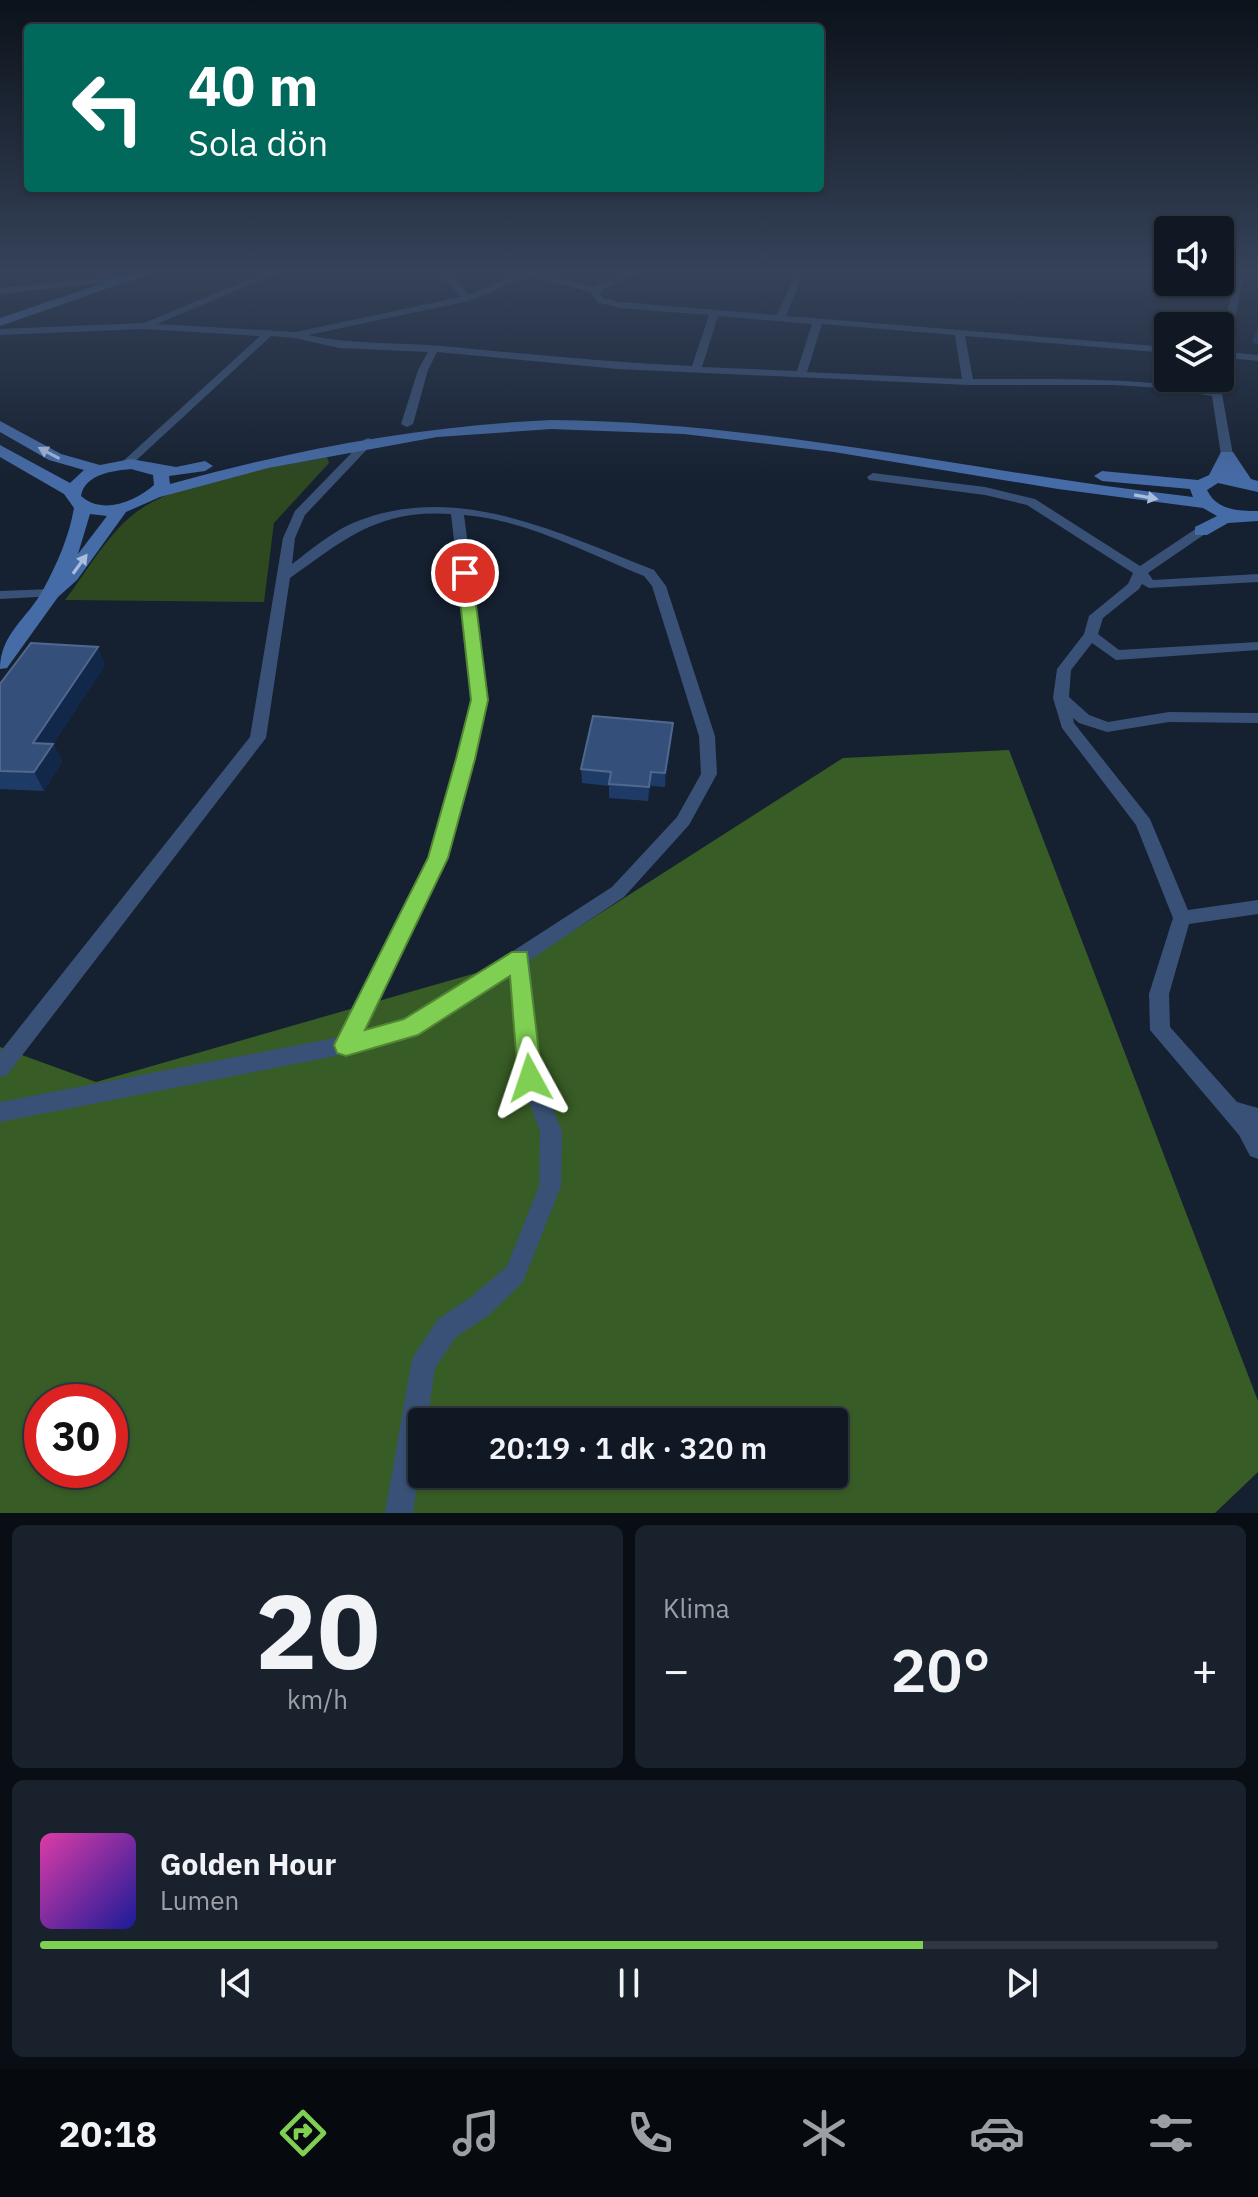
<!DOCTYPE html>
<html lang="tr">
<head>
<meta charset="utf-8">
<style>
	:root { --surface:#101824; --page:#19212c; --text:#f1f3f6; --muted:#9ca0a6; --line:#303741; --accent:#7fd052 }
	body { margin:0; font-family:"IBM Plex Sans",sans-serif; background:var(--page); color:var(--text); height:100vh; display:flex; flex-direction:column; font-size:30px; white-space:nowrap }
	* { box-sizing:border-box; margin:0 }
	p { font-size:26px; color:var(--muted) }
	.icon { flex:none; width:44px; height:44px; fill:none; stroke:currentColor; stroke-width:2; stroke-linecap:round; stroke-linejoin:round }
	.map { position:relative; height:1513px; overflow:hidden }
	.sheet { display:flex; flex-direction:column; gap:12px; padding:12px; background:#090d14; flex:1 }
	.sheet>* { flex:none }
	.guide { position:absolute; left:24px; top:24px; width:800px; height:168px; border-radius:8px; box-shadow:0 2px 6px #0004,0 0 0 2px var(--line); background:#00695c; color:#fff; overflow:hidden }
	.fabs { position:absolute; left:1154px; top:216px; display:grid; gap:16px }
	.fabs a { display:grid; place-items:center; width:80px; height:80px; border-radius:8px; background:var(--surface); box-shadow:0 2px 6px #0004,0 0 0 2px var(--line); font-size:40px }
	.speed { position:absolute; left:24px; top:1384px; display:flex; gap:16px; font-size:40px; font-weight:700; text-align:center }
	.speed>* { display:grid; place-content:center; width:104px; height:104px; border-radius:50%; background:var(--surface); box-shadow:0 2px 6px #0004,0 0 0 2px var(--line); line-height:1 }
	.speed .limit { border:12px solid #d22; background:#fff; color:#111 }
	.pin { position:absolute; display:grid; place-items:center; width:68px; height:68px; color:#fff; margin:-34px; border:4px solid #fff; border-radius:50%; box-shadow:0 2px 8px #0007 }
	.me { position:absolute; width:88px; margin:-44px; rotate:355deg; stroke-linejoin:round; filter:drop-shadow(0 0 6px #0008) }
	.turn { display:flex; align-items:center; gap:28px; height:168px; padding:0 32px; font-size:36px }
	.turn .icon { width:104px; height:104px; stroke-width:2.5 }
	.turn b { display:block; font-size:56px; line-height:68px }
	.big { font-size:60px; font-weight:600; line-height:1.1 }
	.sheet .widget { flex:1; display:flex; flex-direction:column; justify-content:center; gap:12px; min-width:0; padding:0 28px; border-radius:12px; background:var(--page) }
	.sheet .dial { align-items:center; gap:0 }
	.dial b { font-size:104px; line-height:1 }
	.song { display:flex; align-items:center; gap:24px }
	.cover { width:96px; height:96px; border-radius:12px; background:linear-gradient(135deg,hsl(320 70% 55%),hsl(240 70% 35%)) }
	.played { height:8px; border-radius:4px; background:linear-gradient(90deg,var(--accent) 75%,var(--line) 75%) }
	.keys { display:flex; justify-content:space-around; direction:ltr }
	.heat { display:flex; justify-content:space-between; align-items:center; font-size:44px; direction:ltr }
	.sheet .tiles { flex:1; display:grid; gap:12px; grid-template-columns:1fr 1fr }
	.widget:last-child { grid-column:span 2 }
	.trip { position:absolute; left:408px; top:1408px; width:440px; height:80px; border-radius:8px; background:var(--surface); box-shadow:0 2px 6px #0004,0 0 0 2px var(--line); font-weight:600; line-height:80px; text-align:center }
	.tabs { display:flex; height:128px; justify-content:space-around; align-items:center; background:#060a0e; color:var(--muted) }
	.tabs .icon { width:56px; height:56px }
	.tabs .selected { color:var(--accent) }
	.tabs b { font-size:36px; color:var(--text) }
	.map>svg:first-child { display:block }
	.green { fill:#2e4820 }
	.forest { fill:#385c25; fill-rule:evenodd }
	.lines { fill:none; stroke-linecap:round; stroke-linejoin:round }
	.street { fill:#395176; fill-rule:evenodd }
	.secondary { fill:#466ca8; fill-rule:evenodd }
	.wall { fill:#1e3b68 }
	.shaded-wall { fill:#11284b }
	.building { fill:#344f79; stroke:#51688e; stroke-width:2 }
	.oneway { fill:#a9bddc }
	.route { fill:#7fd052; stroke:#538735; stroke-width:2 }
</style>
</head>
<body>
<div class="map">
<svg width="1258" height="1513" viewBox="0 0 1258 1513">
	<rect width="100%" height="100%" fill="#152030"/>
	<!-- green -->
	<path class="green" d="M327 457 329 463 274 523 264 602 65 600C85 574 104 540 129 518 173 479 270 468 327 457Z"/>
	<!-- forest -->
	<path class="forest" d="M1009 750 1258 1401V1472L1215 1513H0V1047L96 1082 532 957 843 758ZM42 1402H110V1470H42ZM422 1422H834V1474H422Z"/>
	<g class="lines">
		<!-- street -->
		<path class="street" d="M267 272H280L157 324 296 332 460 297 441 272H450L468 295 522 272H536L594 287 627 272H639L602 290 600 294 603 298 620 302 777 315 792 282 790 272H798L800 282 786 316 1168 347V353L965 336 973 379C1053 379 1132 377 1212 390L1214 378 1223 376 1222 394 1233 455 1227 458 1221 455 1212 396 1162 388 1114 385H968L618 369 437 352 428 370 413 424 407 427 401 424 418 370 428 352 339 348 295 338 271 336 129 467H121V463L260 336 143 329 0 335V329L144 323ZM529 276 591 292 597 302 620 308 709 315 692 366C608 362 525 354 442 346 397 342 353 345 308 335L469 301ZM718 316 812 324 797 371 702 367ZM822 324 955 335 962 379 807 372Z
			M1236 272H1244L1229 352 1258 355V361L1227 358 1225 369 1220 372V345Z
			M134 274 137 275V279L0 294V288Z
			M369 438 375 441 373 443 305 515 295 538 292 564C311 550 330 533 353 523 456 480 558 533 654 570L666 586 715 736 717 774 689 825 624 897 530 960 540 1078 562 1131 561 1186 523 1282 489 1315 456 1337 435 1368 427 1422H422V1452L413 1513H385L411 1364 414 1355 438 1319 471 1297 507 1266 539 1186 540 1131 520 1078 511 972 410 1037 346 1054 0 1122V1102L340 1037 429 858 472 700 451 514C378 509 345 539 290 578L266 738 7 1075 0 1077V1052L250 737 283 538 295 511 365 439ZM464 515C526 520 587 553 644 576L652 586 699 736 701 774 677 817 612 887 405 1021 363 1032 447 858 488 700Z
			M873 473 985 487 1035 499 1140 566 1197 528H1205V534L1148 573 1153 580 1258 574V582L1149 588 1142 584 1139 589 1103 618 1098 634 1119 650 1258 642V650L1116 660 1092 643 1071 670 1069 697 1089 715 1108 722 1169 712 1258 713V723L1169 722 1107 732 1079 723 1073 718 1074 723 1150 819 1188 910 1258 900V914L1189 924 1169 994 1170 1027 1237 1102 1258 1108V1159L1250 1156 1239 1135 1150 1030 1149 994 1173 918 1136 825 1062 728 1053 698 1057 669 1084 634 1089 616 1128 584 1133 573 1027 505 985 495 869 480 867 477Z
			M51 589 58 593 56 596 0 599V591Z"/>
		<!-- secondary -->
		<path class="secondary" d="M136 272H155L0 326V318Z
			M551 420C768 422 978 473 1193 497L1190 489 1102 481 1094 476 1102 471 1198 480 1209 475 1221 452H1233L1251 479 1258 481V492L1218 483 1207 490C1216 510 1238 511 1258 511V521L1228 523 1207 535H1195V527L1217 516 1203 508 1058 489 834 452 684 434 551 429 437 437 268 468 160 497 126 512 77 580 58 597 7 668 0 669C0 634 27 619 43 590 57 564 69 537 74 508L64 494 0 457V445L70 483 84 470 49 460 0 432V421L61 454 100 465 131 459 176 467 205 461 213 466 205 471 169 476 170 484C296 449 421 426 551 420ZM131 469 153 475 154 485C135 502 102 515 81 496 85 474 112 471 131 469ZM90 514 107 516 78 554Z"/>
	</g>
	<!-- wall -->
	<path class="wall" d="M1258 326V344L1252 343Z
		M105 665 53 744 62 762 44 791 0 789V684Z
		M672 737 665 787 651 786 648 801 609 798V786L582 783 581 769Z"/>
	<!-- shaded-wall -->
	<path class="shaded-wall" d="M98 647 105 665 53 744 62 762 44 791 34 772 33 743Z
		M673 723 672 737 665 787V773Z
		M651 772V786L648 801 649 787Z"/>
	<!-- building -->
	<path class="building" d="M31 643 98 647 33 743 53 744 34 772 0 771V684Z
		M593 716 673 723 665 773 651 772 649 787 609 784 611 772 581 769Z"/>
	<!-- one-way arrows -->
	<defs><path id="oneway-solid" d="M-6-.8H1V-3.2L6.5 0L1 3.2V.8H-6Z" transform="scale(2)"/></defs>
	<g class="oneway">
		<use href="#oneway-solid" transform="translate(49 453) rotate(-152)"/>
		<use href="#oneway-solid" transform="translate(1146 497) rotate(10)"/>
		<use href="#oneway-solid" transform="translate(80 564) rotate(-54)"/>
	</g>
	<!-- sky -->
	<linearGradient id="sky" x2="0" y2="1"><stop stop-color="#0c121a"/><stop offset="0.56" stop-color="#354259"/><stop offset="1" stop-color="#354259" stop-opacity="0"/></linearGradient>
	<rect width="1258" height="484" fill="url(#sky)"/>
	<!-- route -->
	<path class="route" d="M465 569 472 573 488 700 475 759 448 858 365 1030 404 1019 512 952H527L542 1078 539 1085 530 1088 522 1085 518 1078 510 976 418 1035 346 1056 337 1053 334 1045 428 858 456 759 471 700 457 573Z"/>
</svg>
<div class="fabs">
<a><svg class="icon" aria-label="sound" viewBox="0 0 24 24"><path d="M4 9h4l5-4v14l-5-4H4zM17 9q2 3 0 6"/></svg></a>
<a><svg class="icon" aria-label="layers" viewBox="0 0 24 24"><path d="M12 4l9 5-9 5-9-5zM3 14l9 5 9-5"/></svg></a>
</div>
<div class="speed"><div class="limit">30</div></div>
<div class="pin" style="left:465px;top:573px;background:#d93025"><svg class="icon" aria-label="arrive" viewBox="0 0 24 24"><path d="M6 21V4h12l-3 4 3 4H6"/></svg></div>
<svg class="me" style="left:530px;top:1078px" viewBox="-20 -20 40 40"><path d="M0-17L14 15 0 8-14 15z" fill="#7fd052" stroke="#fff" stroke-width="4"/></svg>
<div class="trip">20:19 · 1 dk · 320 m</div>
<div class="guide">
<div class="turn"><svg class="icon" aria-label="left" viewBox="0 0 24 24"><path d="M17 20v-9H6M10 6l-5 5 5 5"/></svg><div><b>40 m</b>Sola dön</div></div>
</div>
</div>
<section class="sheet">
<div class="tiles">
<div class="widget dial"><b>20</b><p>km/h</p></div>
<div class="widget"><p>Klima</p>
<div class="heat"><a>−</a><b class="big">20°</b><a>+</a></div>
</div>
<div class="widget">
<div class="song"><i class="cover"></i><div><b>Golden Hour</b><p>Lumen</p></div></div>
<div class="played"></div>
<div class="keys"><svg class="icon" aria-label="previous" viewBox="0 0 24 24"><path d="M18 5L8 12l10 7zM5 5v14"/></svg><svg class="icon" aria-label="pause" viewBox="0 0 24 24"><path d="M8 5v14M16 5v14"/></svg><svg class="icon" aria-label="next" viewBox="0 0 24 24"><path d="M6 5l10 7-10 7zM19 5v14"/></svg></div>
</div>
</div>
</section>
<nav class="tabs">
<b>20:18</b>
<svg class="icon selected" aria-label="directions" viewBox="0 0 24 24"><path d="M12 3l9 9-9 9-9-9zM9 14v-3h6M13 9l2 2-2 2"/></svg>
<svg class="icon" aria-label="music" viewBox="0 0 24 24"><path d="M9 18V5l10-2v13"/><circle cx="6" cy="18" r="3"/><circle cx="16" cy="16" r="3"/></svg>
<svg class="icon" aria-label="phone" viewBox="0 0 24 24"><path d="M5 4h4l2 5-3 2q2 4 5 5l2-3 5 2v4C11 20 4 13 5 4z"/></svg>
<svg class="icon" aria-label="climate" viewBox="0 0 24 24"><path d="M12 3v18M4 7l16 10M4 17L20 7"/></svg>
<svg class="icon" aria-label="car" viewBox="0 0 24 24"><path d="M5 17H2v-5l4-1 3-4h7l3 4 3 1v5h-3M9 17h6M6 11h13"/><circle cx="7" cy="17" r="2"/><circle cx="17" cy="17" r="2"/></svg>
<svg class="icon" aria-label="filters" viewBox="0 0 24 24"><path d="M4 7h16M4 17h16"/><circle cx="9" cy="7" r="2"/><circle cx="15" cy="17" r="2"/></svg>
</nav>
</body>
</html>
